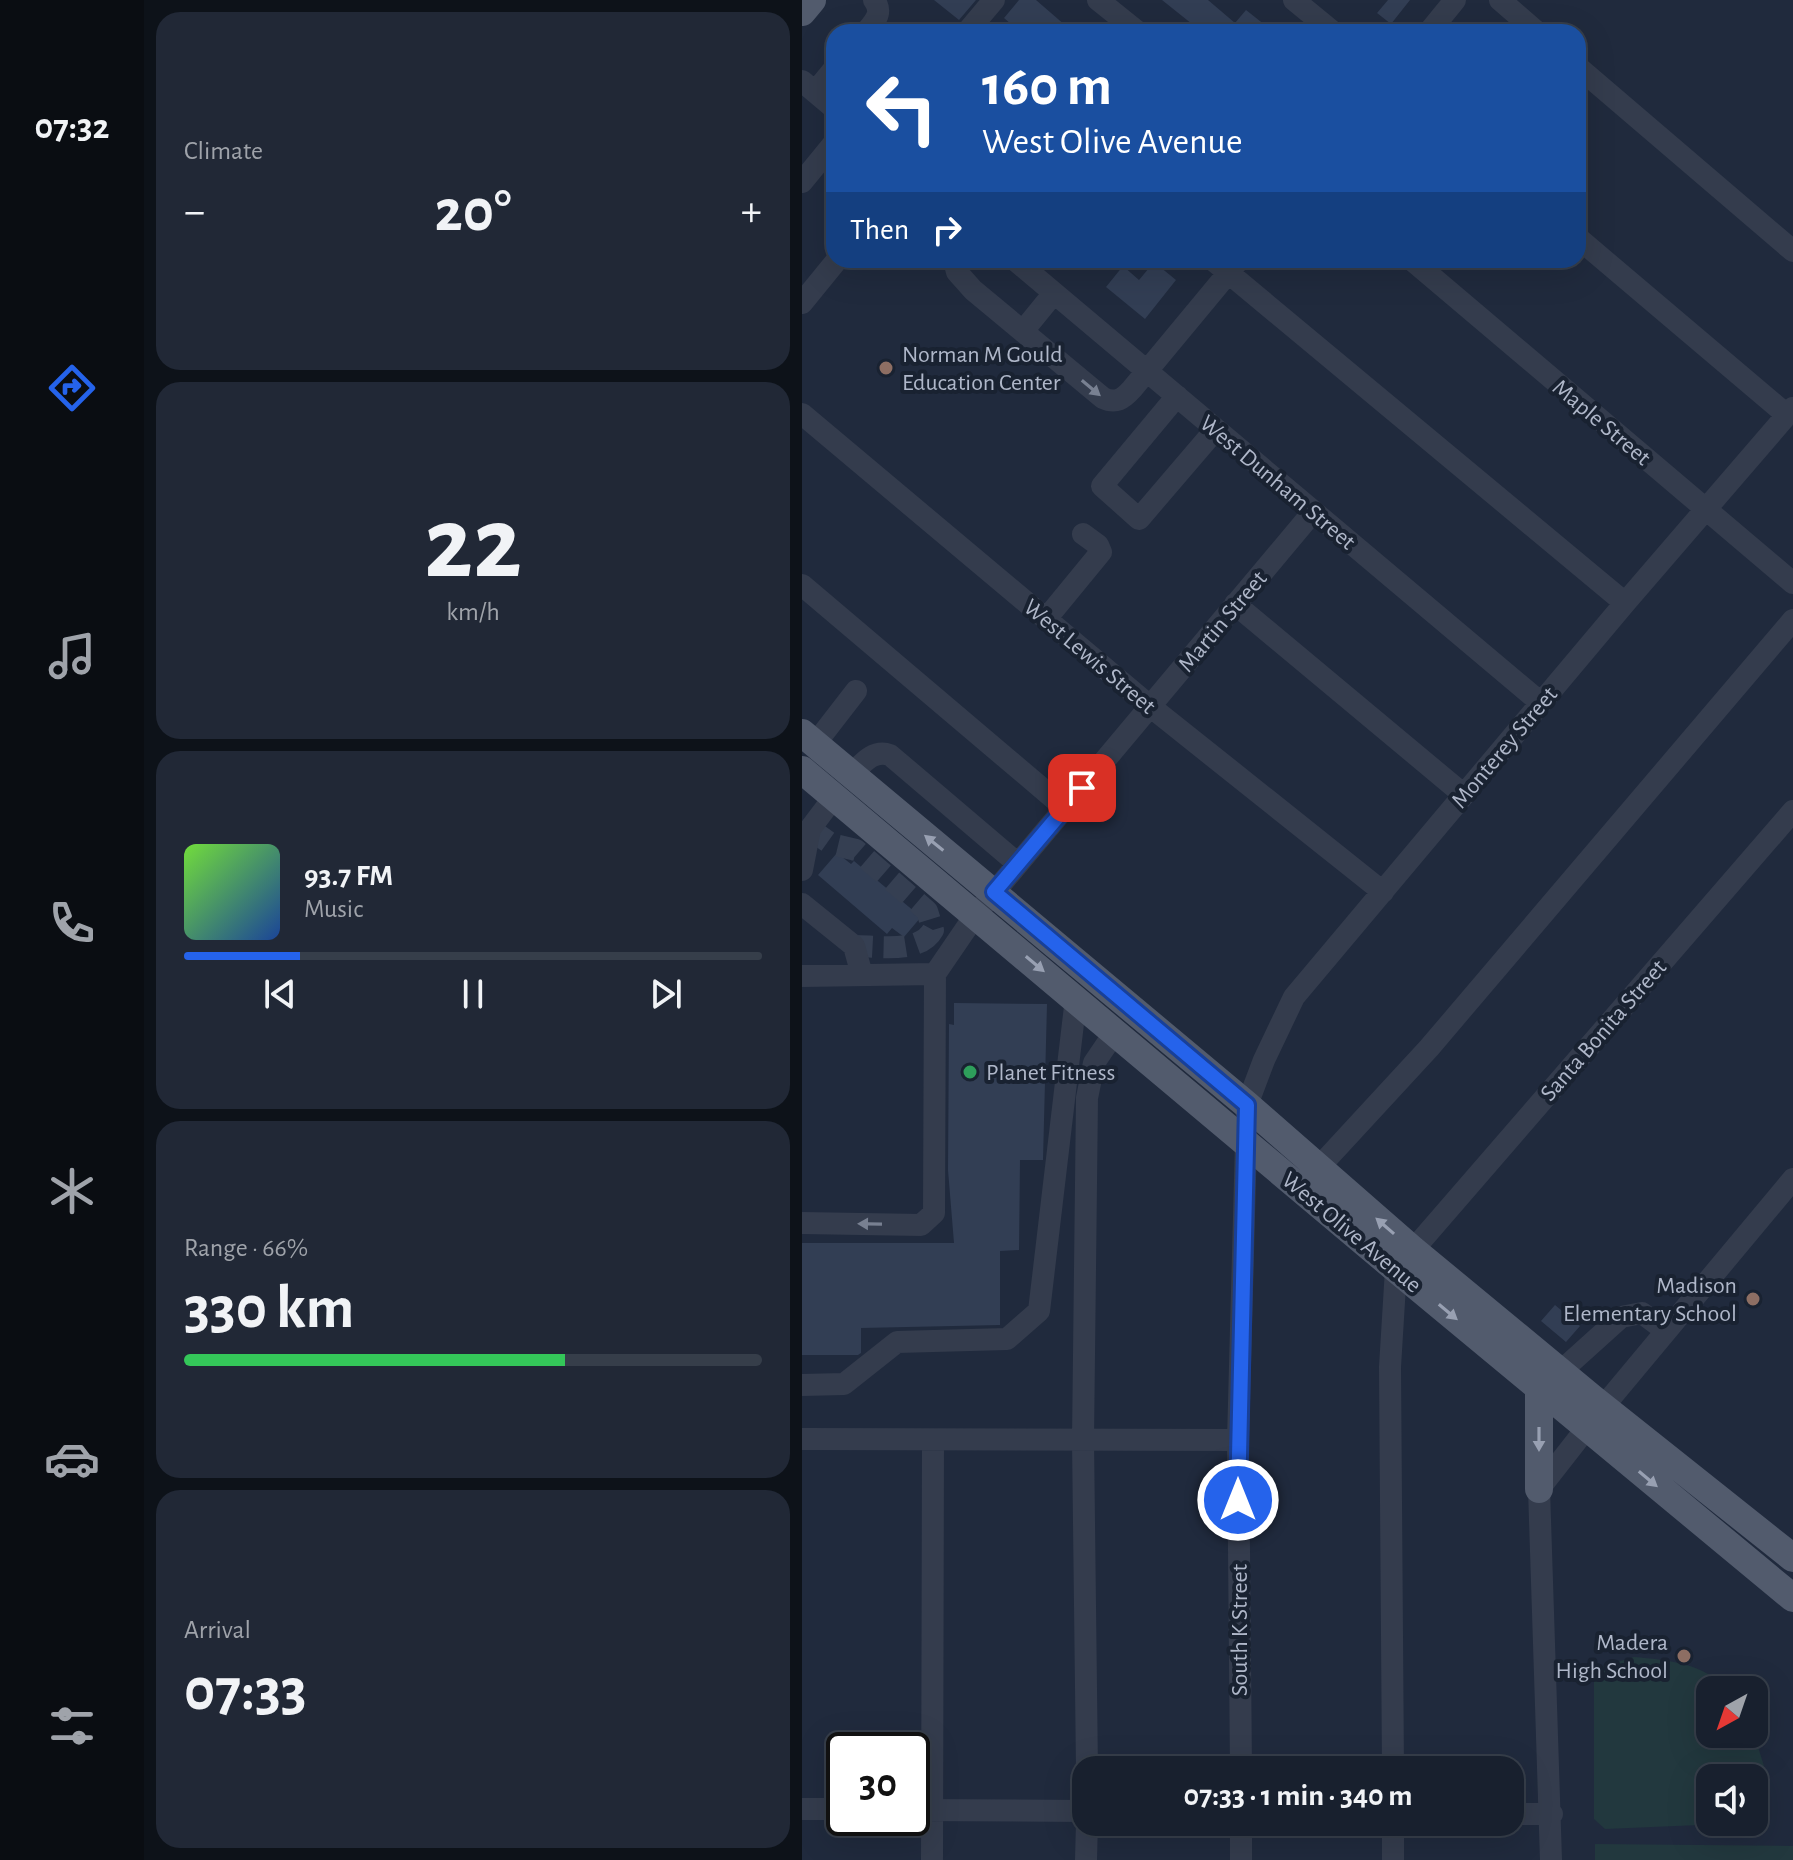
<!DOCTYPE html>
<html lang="en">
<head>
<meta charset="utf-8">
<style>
	:root { --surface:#18202e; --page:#212836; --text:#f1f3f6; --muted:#9fa3aa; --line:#363e4a; --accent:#2563eb }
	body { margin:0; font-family:"Alegreya Sans",sans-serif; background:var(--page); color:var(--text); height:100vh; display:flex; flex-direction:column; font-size:30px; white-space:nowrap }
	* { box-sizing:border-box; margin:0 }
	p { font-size:26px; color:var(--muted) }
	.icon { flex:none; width:44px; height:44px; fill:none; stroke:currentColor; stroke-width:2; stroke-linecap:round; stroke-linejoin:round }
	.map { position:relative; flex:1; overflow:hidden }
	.panel { display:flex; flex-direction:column; gap:12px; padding:12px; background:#0d1219; width:658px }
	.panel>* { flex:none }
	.hud { position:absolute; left:24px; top:24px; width:760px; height:244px; border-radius:24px; box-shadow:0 8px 32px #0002,0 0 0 2px var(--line); background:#1a4fa0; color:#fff; overflow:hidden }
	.needle { width:52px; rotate:220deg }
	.controls { position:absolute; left:894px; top:1676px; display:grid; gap:16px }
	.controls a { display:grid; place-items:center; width:72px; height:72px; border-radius:16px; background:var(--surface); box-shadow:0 8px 32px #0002,0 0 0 2px var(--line); font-size:40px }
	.speed { position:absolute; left:24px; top:1732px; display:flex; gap:16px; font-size:40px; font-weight:700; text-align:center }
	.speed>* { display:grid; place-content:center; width:104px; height:104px; border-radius:50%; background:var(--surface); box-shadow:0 8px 32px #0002,0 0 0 2px var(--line); line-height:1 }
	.speed .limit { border:4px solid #111; border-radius:12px; background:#fff; color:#111 }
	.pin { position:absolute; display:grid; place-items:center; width:68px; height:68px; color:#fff; margin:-34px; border-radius:16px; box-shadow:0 4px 12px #0006 }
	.me { position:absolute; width:88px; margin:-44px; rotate:0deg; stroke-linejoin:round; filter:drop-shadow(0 0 6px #0008) }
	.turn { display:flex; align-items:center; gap:28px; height:168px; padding:0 24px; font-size:36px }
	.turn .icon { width:104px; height:104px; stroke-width:2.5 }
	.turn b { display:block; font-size:56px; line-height:68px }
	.then { display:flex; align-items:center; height:76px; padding:0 24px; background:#0003; gap:16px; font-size:30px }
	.big { font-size:60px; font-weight:700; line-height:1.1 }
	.panel .card { flex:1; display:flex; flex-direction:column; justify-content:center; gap:12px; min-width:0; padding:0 28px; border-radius:24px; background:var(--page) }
	.panel .dial { align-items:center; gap:0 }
	.dial b { font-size:104px; line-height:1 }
	.song { display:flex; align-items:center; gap:24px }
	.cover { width:96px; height:96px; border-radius:12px; background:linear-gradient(135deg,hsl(100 70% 55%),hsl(220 70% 35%)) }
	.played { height:8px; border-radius:4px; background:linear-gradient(90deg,var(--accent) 20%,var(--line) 20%) }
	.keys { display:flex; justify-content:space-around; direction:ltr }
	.heat { display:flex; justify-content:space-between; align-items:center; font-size:44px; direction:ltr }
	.charge { height:12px; border-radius:6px; background:linear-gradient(90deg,#34c759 66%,var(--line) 0) }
	.trip { position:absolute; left:270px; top:1756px; width:452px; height:80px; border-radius:24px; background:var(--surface); box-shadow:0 8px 32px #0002,0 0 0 2px var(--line); font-weight:700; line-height:80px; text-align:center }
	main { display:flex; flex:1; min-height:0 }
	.menu { display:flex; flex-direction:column; width:144px; justify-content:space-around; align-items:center; background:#0a0d12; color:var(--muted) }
	.menu .icon { width:56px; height:56px }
	.menu .on { color:var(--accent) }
	.menu b { font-size:36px; color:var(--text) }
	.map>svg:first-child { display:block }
	.green { fill:#22383e }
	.building { fill:#323e54 }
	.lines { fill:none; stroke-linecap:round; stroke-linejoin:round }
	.minor-tunnel { stroke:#353f52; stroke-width:22; stroke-dasharray:22 11; stroke-linecap:butt }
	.minor { stroke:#343c4d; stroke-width:22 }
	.major { stroke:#525b6d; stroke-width:28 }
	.oneway { fill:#788091 }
	.oneway2 { fill:#98a0b2 }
	.route-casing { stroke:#184099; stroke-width:20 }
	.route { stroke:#2563eb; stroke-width:14 }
	.education-dot { fill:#8d6e63; stroke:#192231; stroke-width:3 }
	.leisure-dot { fill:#2e9e5b; stroke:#192231; stroke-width:3 }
	.labels { text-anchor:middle; stroke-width:8; stroke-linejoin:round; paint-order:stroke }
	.poi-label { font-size:24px; fill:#afb7c9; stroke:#192231; text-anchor:start }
	.street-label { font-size:24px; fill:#afb7c9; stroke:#192231 }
</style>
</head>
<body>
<main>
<nav class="menu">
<b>07:32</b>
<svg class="icon on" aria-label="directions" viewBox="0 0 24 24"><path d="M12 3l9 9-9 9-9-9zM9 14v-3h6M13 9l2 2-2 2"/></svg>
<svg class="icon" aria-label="music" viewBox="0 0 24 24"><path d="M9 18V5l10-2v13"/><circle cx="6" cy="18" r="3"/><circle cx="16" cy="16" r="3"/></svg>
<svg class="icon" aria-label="phone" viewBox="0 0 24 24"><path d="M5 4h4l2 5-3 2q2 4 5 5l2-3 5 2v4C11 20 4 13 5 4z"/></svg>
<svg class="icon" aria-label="climate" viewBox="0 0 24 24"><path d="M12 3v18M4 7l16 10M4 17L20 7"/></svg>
<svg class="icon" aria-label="car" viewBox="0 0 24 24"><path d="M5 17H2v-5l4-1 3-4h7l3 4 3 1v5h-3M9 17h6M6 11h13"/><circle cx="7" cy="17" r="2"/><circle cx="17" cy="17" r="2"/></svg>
<svg class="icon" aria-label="filters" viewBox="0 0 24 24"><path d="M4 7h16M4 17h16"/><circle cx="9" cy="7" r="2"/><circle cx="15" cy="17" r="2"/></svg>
</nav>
<section class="panel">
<div class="card"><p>Climate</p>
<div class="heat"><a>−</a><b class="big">20°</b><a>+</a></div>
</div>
<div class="card dial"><b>22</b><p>km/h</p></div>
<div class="card">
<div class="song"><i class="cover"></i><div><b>93.7 FM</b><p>Music</p></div></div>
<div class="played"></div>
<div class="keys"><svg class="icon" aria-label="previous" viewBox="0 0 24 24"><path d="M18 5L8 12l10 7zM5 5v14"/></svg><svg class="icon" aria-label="pause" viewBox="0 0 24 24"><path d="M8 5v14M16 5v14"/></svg><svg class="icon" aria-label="next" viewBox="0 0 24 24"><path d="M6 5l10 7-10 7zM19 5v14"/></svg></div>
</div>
<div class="card"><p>Range · 66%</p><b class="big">330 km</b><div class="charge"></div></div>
<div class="card"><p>Arrival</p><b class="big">07:33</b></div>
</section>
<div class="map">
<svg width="991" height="1860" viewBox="0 0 991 1860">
	<rect width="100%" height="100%" fill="#202a3d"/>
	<!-- green -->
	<path class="green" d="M832 1657C866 1660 902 1663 926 1690H908V1734H952L962 1766 952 1799V1778H908V1822L945 1823 803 1829 792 1819V1669Z
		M793 1844 991 1846V1860H793Z"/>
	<!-- building -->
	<path class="building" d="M132 0H174L157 20Z
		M217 0H234L271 32H218L202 18Z
		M360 0H406L433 23 444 10 472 32H400Z
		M586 0H608L589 24 575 13Z
		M352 262 374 280 343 319 304 287 321 266 337 280Z
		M35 853 49 864 52 861 119 917 102 937 90 928 85 934 16 875Z
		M152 1003 245 1004 241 1160H218L217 1250 198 1251V1325L59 1328V1353L56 1355H0V1243H152L146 1170 147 1024 152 1025Z
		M753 1305 778 1326 764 1342 739 1321Z"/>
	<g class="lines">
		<!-- minor-tunnel -->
		<path class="minor-tunnel" d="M8 829 29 844 54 850 125 911 131 930C118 954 76 946 52 946"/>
		<!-- minor -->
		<path class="minor" d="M296 0 336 32
			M492 0 531 32
			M698 0 735 32
			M64 32C72 22 82 13 72 0
			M165 32 192 0
			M627 32 653 0
			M776 67 991 251
			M0 81 32 108
			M13 92 32 69
			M0 182 32 143
			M776 238 985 415
			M152 260 155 272 171 290 301 398C314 404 321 399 330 389L437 260
			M213 260 739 703
			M411 260 823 603
			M610 260 991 583
			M0 303 35 260
			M221 331 252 293
			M375 396 300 486 337 519 414 429
			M0 414 349 707 581 892
			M0 585 263 808
			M433 604 662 795
			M244 619 299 552 296 545 281 534
			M13 744 54 691
			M49 775C60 764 71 749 88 755L216 864
			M0 870 8 829 32 797
			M0 904 52 946 60 975
			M0 976 133 974
			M507 1178 627 1048 991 620
			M0 1223 119 1225 132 1213 133 974 174 914 511 512
			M611 1250 991 811
			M758 1372 819 1317 840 1313 864 1331
			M0 1385 42 1384 95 1342 205 1339 237 1311 274 998
			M0 1439 436 1440
			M285 1770 281 1440 285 1098 292 1063 313 1032
			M439 1770 436 1440 445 1105 462 1060 492 997 823 603 991 408
			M591 1770 588 1367 594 1269
			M0 1809H42
			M110 1810 284 1811
			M708 1814H750
			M130 1860 131 1440
			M284 1860 285 1822
			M439 1860V1822
			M591 1860V1822
			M749 1860 737 1489 801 1407 991 1179"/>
		<!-- major -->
		<path class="major" d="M0 12 10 0
			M0 733 445 1105 611 1250 790 1398 991 1558
			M0 770 594 1269 991 1598
			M737 1489V1388"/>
	</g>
	<!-- one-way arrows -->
	<defs><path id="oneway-solid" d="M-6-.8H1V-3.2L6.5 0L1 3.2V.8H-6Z" transform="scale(2)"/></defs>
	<g class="oneway">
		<use href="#oneway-solid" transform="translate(289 388) rotate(40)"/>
		<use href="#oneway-solid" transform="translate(68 1224) rotate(-179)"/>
	</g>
	<g class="oneway2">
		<use href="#oneway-solid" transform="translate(132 843) rotate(-141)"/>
		<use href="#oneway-solid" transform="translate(233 964) rotate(40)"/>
		<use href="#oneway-solid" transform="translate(583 1226) rotate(-139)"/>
		<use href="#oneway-solid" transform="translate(646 1312) rotate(40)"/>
		<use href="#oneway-solid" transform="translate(737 1439) rotate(90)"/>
		<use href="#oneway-solid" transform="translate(846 1479) rotate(40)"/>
	</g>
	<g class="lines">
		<!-- route casing -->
		<g class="route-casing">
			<path id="route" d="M280 788 192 892 445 1105 436 1500"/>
		</g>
		<!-- route -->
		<use href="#route" class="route"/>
	</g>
	<!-- markers -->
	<g class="education-dot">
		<circle cx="84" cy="368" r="8"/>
		<circle cx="951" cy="1299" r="8"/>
		<circle cx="882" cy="1656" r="8"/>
	</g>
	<circle class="leisure-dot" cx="168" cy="1072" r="8"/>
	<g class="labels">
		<!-- poi labels -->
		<g class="poi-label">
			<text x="100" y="362">Norman M Gould<tspan x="100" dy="28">Education Center</tspan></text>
			<text x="184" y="1080">Planet Fitness</text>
			<text x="935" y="1293" text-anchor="end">Madison<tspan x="935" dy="28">Elementary School</tspan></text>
			<text x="866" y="1650" text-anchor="end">Madera<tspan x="866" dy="28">High School</tspan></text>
		</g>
		<!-- street labels -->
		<g class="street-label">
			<text transform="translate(800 422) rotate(40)" y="8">Maple Street</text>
			<text transform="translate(476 482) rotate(40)" y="8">West Dunham Street</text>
			<text transform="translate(420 621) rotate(-50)" y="8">Martin Street</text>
			<text transform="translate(288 656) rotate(40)" y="8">West Lewis Street</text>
			<text transform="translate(702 747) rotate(-50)" y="8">Monterey Street</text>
			<text transform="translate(801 1030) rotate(-49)" y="8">Santa Bonita Street</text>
			<text transform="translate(550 1232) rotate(40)" y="8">West Olive Avenue</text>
			<text transform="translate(437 1630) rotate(-90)" y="8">South K Street</text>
		</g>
	</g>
</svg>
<div class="controls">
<a><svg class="needle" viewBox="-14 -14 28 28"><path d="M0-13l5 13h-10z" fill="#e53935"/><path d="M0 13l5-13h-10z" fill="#9fa3aa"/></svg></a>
<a><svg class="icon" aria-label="sound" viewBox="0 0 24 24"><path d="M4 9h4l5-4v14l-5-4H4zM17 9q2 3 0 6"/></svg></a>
</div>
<div class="speed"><div class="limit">30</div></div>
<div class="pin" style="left:280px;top:788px;background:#d93025"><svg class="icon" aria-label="arrive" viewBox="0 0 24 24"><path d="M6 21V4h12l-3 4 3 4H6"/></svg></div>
<svg class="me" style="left:436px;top:1500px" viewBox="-20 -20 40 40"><circle r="17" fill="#2563eb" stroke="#fff" stroke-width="3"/><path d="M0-11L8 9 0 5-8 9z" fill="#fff"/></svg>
<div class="trip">07:33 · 1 min · 340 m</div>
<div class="hud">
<div class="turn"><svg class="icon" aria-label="left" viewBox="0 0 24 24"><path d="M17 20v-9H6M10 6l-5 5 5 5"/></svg><div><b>160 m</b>West Olive Avenue</div></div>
<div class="then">Then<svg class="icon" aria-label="right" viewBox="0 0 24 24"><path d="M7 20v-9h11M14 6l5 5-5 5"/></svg></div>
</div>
</div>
</main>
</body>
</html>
